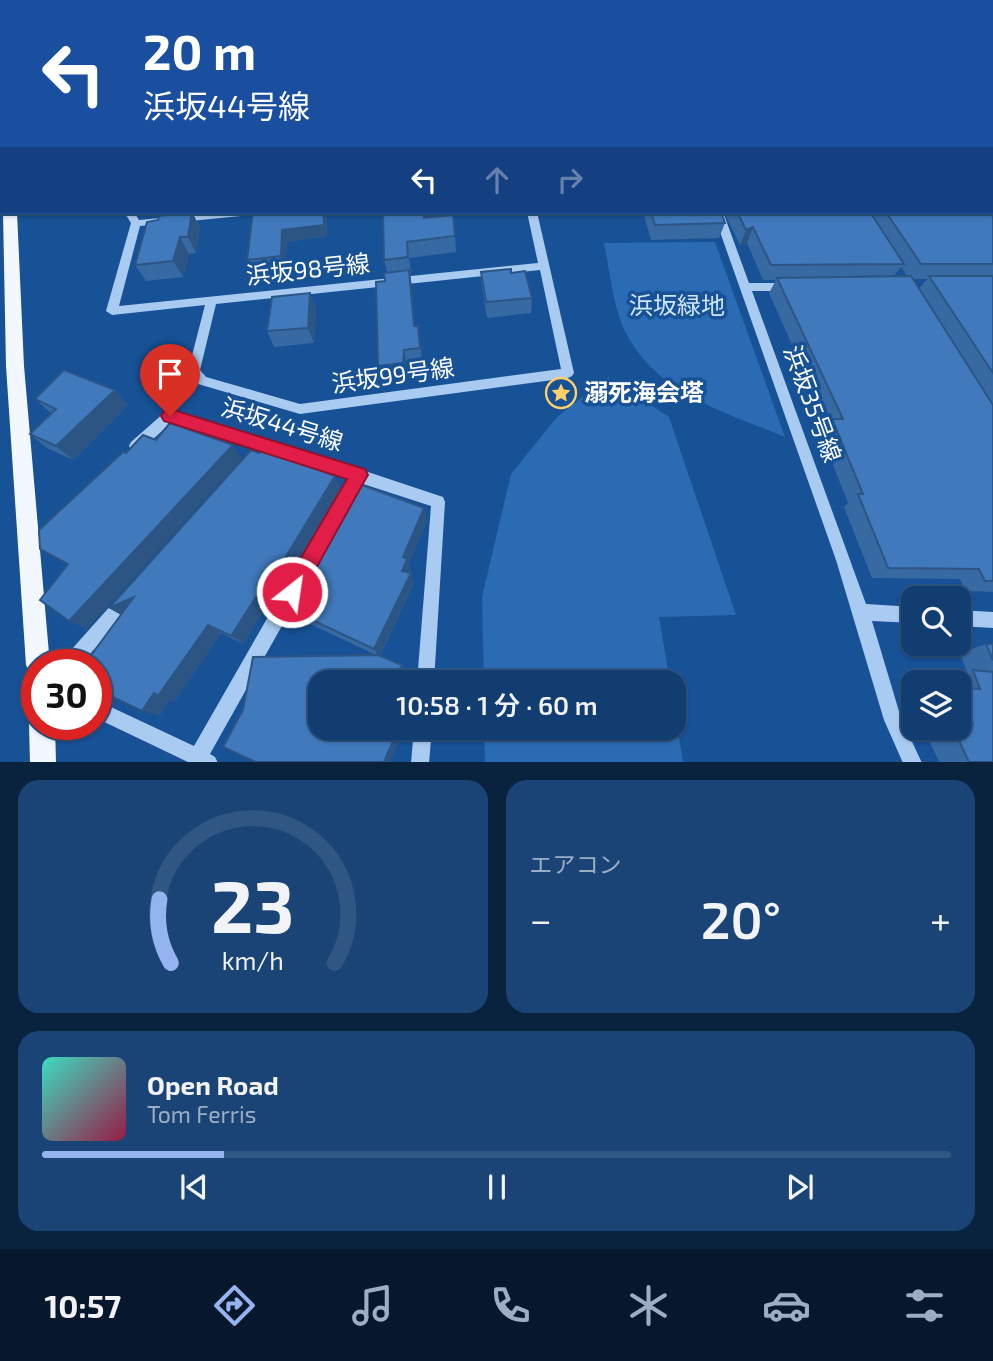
<!DOCTYPE html>
<html lang="ja">
<head>
<meta charset="utf-8">
<style>
	:root { --surface:#113d70; --page:#1a4475; --text:#f1f3f6; --muted:#9caec3; --line:#305683; --accent:#95b2f1 }
	body { margin:0; font-family:"Exo 2","Noto Sans JP",sans-serif; background:var(--page); color:var(--text); height:100vh; display:flex; flex-direction:column; font-size:26px; white-space:nowrap }
	* { box-sizing:border-box; margin:0 }
	p { font-size:23px; color:var(--muted) }
	.icon { flex:none; width:38px; height:38px; fill:none; stroke:currentColor; stroke-width:2; stroke-linecap:round; stroke-linejoin:round }
	.map { position:relative; height:762px; overflow:hidden }
	.details { display:flex; flex-direction:column; gap:18px; padding:18px; background:#09223e; flex:1 }
	.details>* { flex:none }
	.banner { position:absolute; left:0px; top:0px; width:994px; height:214px; box-shadow:0 2px 5px #0004,0 0 0 2px var(--line); background:#1a4fa0; color:#fff; overflow:hidden }
	.controls { position:absolute; left:901px; top:586px; display:grid; gap:14px }
	.controls a { display:grid; place-items:center; width:70px; height:70px; border-radius:14px; background:var(--surface); box-shadow:0 2px 5px #0004,0 0 0 2px var(--line); font-size:35px }
	.speed { position:absolute; left:21px; top:649px; display:flex; gap:14px; font-size:35px; font-weight:700; text-align:center }
	.speed>* { display:grid; place-content:center; width:91px; height:91px; border-radius:50%; background:var(--surface); box-shadow:0 2px 5px #0004,0 0 0 2px var(--line); line-height:1 }
	.speed .limit { border:10px solid #d22; background:#fff; color:#111 }
	.pin { position:absolute; display:grid; place-items:center; width:60px; height:60px; color:#fff; margin:-72px -30px; border-radius:50% 50% 50% 0; rotate:-45deg; box-shadow:0 0 7px #0007 }
	.pin .icon { rotate:45deg }
	.me { position:absolute; width:77px; margin:-38px; rotate:30deg; stroke-linejoin:round; filter:drop-shadow(0 0 5px #0008) }
	.turn { display:flex; align-items:center; gap:24px; height:147px; padding:0 28px; font-size:32px }
	.turn .icon { width:91px; height:91px; stroke-width:2.5 }
	.turn b { display:block; font-size:49px; line-height:60px }
	.lanes { display:flex; align-items:center; height:66px; padding:0 28px; background:#0003; justify-content:center; gap:35px; direction:ltr }
	.lanes .off { opacity:.35 }
	.big { font-size:52px; font-weight:600; line-height:1.1 }
	.details .widget { flex:1; display:flex; flex-direction:column; justify-content:center; gap:10px; min-width:0; padding:0 24px; border-radius:21px; background:var(--page) }
	.details .dial { align-items:center; gap:0 }
	.dial svg { height:182px; overflow:visible; fill:none; stroke:var(--line); stroke-width:7; stroke-linecap:round; text-anchor:middle }
	.dial text { fill:var(--text); stroke:none }
	.song { display:flex; align-items:center; gap:21px }
	.cover { width:84px; height:84px; border-radius:10px; background:linear-gradient(135deg,hsl(170 70% 55%),hsl(340 70% 35%)) }
	.played { height:7px; border-radius:4px; background:linear-gradient(90deg,var(--accent) 20%,var(--line) 20%) }
	.keys { display:flex; justify-content:space-around; direction:ltr }
	.heat { display:flex; justify-content:space-between; align-items:center; font-size:38px; direction:ltr }
	.details .tiles { flex:1; display:grid; gap:18px; grid-template-columns:1fr 1fr }
	.widget:last-child { grid-column:span 2 }
	.trip { position:absolute; left:308px; top:670px; width:378px; height:70px; border-radius:21px; background:var(--surface); box-shadow:0 2px 5px #0004,0 0 0 2px var(--line); font-weight:600; line-height:70px; text-align:center }
	.dock { display:flex; height:112px; justify-content:space-around; align-items:center; background:#07182d; color:var(--muted) }
	.dock .icon { width:49px; height:49px }
	.dock .current { color:var(--accent) }
	.dock b { font-size:32px; color:var(--text) }
	.map>svg:first-child { display:block }
	.green { fill:#2b6bb4 }
	.lines { fill:none; stroke-linecap:round; stroke-linejoin:round }
	.minor { fill:#a9cbf1; fill-rule:evenodd }
	.major { fill:#f3f8ff; fill-rule:evenodd }
	.wall { fill:#3769a3; fill-rule:evenodd }
	.shaded-wall { fill:#2d5584 }
	.building { fill:#407abd; stroke:#2d5584; stroke-width:2 }
	.route { fill:#e11d48; stroke:#92132f; stroke-width:2 }
	.labels { text-anchor:middle; stroke-width:7; stroke-linejoin:round; paint-order:stroke }
	.street-label { font-size:24px; fill:#fff; stroke:#175196 }
	.park-label { font-size:24px; fill:#d0e5fc; stroke:#175196 }
	.poi-label { font-size:24px; font-weight:bold; fill:#fff; stroke:#175196; text-anchor:start }
</style>
</head>
<body>
<div class="map">
<svg width="993" height="763" viewBox="0 0 993 763">
	<rect width="100%" height="100%" fill="#175196"/>
	<!-- green -->
	<path class="green" d="M715 242 785 437C725 412 656 394 625 331 614 310 609 267 604 243Z
		M608 377 669 417 736 615 659 617 670 682H484L482 597 511 474 557 417Z
		M674 707 683 762H485L484 728H674Z"/>
	<g class="lines">
		<!-- minor -->
		<path class="minor" d="M481 0H488L489 2H482Z
			M0 77H2V81H0Z
			M124 212H134L139 220 222 212H256L251 215 140 226 119 306 538 263 527 212H537L574 373 572 376 568 378 300 414 198 384 188 371 205 305 112 315 106 311 131 223ZM540 270 561 369 300 404 206 377 200 370 216 304Z
			M713 212H723L749 283H786L791 287 786 291H752L866 604 914 607V623L872 621 901 718 922 763H903L884 720 836 560Z
			M170 411 359 469 443 497 445 502 434 682H417L431 506 172 422 141 450 136 452 131 450 129 446 131 442 165 412Z
			M291 585 297 587 299 593 297 599 210 754 215 757 218 763H190L96 718V700L194 746 285 587Z
			M127 592 133 594 135 600 133 606 80 665H61L63 659 121 594Z
			M959 610 993 612V628L959 626Z
			M414 728H432L429 763H411Z"/>
		<!-- major -->
		<path class="major" d="M32 0H40L31 2Z
			M3 212H17L24 366 50 665H37V676L30 673 26 665 6 366Z
			M37 714V724H55L56 763H30L29 724 33 715Z"/>
	</g>
	<!-- wall -->
	<path class="wall" d="M491 0H993V592L965 591 960 579 872 578 844 507 848 503 820 432 827 424 769 293 776 280H763L747 243 740 245 724 212H992V2H493ZM901 267 907 276H894ZM913 279H927L919 289Z
		M192 212 200 228 196 253 189 254 183 277 146 281 135 265 158 220Z
		M253 212H326L327 236 287 242 285 268 252 271 247 260Z
		M643 212H721L725 223 719 238 651 240Z
		M424 218 455 236 456 252 409 258 411 273 410 274 415 326 421 341 422 364 407 366V378L382 381 378 366 385 281 387 272 384 260Z
		M481 272 511 273 532 298 531 313 487 318 482 288Z
		M310 293 316 309 314 343 274 347 267 331Z
		M115 390 128 405 73 460 47 448 30 434 51 413 35 399Z
		M341 489 272 606 268 604 243 644 221 633 174 702 170 700 159 716 121 615 109 608Z
		M427 520 409 563 411 570 410 573 414 583 380 656 402 665 406 672 320 728 396 734 401 738 256 762 376 655 291 615 282 606Z
		M986 644H993V762H939L924 729 959 728V682H948L947 678 967 672 960 653Z"/>
	<!-- shaded-wall -->
	<path class="shaded-wall" d="M192 212 200 228 196 253 188 237Z
		M323 212H326L327 236 287 242 285 268 281 256 282 230Z
		M753 227 747 243 740 245 746 230Z
		M180 237 189 254 183 277 173 261Z
		M409 270 412 286 416 342 414 326Z
		M310 293 316 309 314 343 308 328Z
		M418 326 421 341 422 364 420 348Z
		M404 350 407 366V378L403 363Z
		M115 390 128 405 73 460 56 446Z
		M233 445 242 458 87 629 69 621Z
		M335 476 341 489 272 606 262 596Z
		M424 508 427 520 409 563 411 570 406 581 402 571 403 557Z
		M411 573 414 583 379 657 374 649Z
		M258 594 268 604 243 644 231 636Z
		M134 597 125 617 109 608Z
		M208 625 221 633 174 702 170 700 159 716 142 711Z
		M402 665 406 672 401 682H394Z
		M396 734 401 738 390 762H384Z"/>
	<!-- building -->
	<path class="building" d="M107 0H437L438 2H107Z
		M504 0H993V264H921L886 212H992V2H506Z
		M192 212 188 237H180L173 261 135 265 147 222 158 220 159 216Z
		M253 212H323L324 225 282 230 281 256 247 260Z
		M383 212H423L424 218 453 215 455 236 407 242 408 257 384 260Z
		M651 212H721L725 223 655 225Z
		M737 212H870L904 264 771 265 753 227 746 230Z
		M511 269V273L525 271 532 298 486 302 481 272Z
		M409 270 414 326H418L420 348 404 350 403 363 378 366 376 282 385 281 384 273Z
		M911 276 993 405V581H985L979 569 888 568 858 494H863L832 419H843L777 278Z
		M929 276H993V373Z
		M310 293 308 328 267 331 272 297Z
		M64 370 115 390 56 446 30 434 56 409 35 399Z
		M170 423 233 445 69 621 40 600 68 564 40 549 39 530 123 452 126 453 143 435 156 440Z
		M263 449 335 476 262 596 258 594 231 636 208 625 158 696 154 693 142 711 96 689V665H84L134 597 109 608 251 450 259 453Z
		M354 482 424 508 403 557 407 559 402 571 411 573 374 649 282 606Z
		M986 644H993V660Z
		M378 655 402 665 394 682H320V728H385L396 734 384 762H256L223 747 243 710 253 657Z
		M973 670 993 672V762H969L953 728H959V723L973 724 959 690V687L980 689Z"/>
	<!-- route -->
	<path class="route" d="M170 409 365 469 368 475 365 480 299 599 292 602 284 599 281 592 347 479 164 421 161 416 164 411Z"/>
	<!-- icons -->
	<defs>
		<g id="sight-ring" transform="scale(1.575)"><circle r="9.5" fill="#175196" stroke="#ffd069" stroke-width="1.5"/><path d="M0-6L1.8-2.2L6-1.7L2.9 1.2L3.7 5.4L0 3.3L-3.7 5.4L-2.9 1.2L-6-1.7L-1.8-2.2Z" fill="#ffd069"/></g>
	</defs>
	<g fill-rule="evenodd">
		<use href="#sight-ring" x="561" y="393"/>
	</g>
	<g class="labels">
		<!-- street labels -->
		<g class="street-label">
			<text transform="translate(308 270) rotate(-6)" y="8">浜坂98号線</text>
			<text transform="translate(393 376) rotate(-8)" y="8">浜坂99号線</text>
			<text transform="translate(812 404) rotate(70)" y="8">浜坂35号線</text>
			<text transform="translate(282 425) rotate(17)" y="8">浜坂44号線</text>
		</g>
		<!-- park labels -->
		<g class="park-label">
			<text x="677" y="314">浜坂緑地</text>
		</g>
		<!-- poi labels -->
		<g class="poi-label">
			<text x="584" y="401">溺死海会塔</text>
		</g>
	</g>
</svg>
<div class="controls">
<a><svg class="icon" aria-label="search" viewBox="0 0 24 24"><circle cx="10" cy="10" r="6"/><path d="M15 15l6 6"/></svg></a>
<a><svg class="icon" aria-label="layers" viewBox="0 0 24 24"><path d="M12 4l9 5-9 5-9-5zM3 14l9 5 9-5"/></svg></a>
</div>
<div class="speed"><div class="limit">30</div></div>
<div class="pin" style="left:170px;top:416px;background:#d93025"><svg class="icon" aria-label="arrive" viewBox="0 0 24 24"><path d="M6 21V4h12l-3 4 3 4H6"/></svg></div>
<svg class="me" style="left:292px;top:592px" viewBox="-20 -20 40 40"><circle r="17" fill="#e11d48" stroke="#fff" stroke-width="3"/><path d="M0-11L8 9 0 5-8 9z" fill="#fff"/></svg>
<div class="trip">10:58 · 1 分 · 60 m</div>
<div class="banner">
<div class="turn"><svg class="icon" aria-label="left" viewBox="0 0 24 24"><path d="M17 20v-9H6M10 6l-5 5 5 5"/></svg><div><b>20 m</b>浜坂44号線</div></div>
<div class="lanes"><svg class="icon" aria-label="left" viewBox="0 0 24 24"><path d="M17 20v-9H6M10 6l-5 5 5 5"/></svg><svg class="icon off" aria-label="ahead" viewBox="0 0 24 24"><path d="M12 20V5M6 11l6-6 6 6"/></svg><svg class="icon off" aria-label="right" viewBox="0 0 24 24"><path d="M7 20v-9h11M14 6l5 5-5 5"/></svg></div>
</div>
</div>
<section class="details">
<div class="tiles">
<div class="widget dial"><svg viewBox="0 0 100 80">
<path d="M14 69A42 42 0 1 1 86 69"/>
<path d="M14 69A42 42 0 0 1 9 41" stroke="#95b2f1"/>
<text x="50" y="56" font-size="32" font-weight="700">23</text>
<text x="50" y="72" font-size="11">km/h</text>
</svg></div>
<div class="widget"><p>エアコン</p>
<div class="heat"><a>−</a><b class="big">20°</b><a>+</a></div>
</div>
<div class="widget">
<div class="song"><i class="cover"></i><div><b>Open Road</b><p>Tom Ferris</p></div></div>
<div class="played"></div>
<div class="keys"><svg class="icon" aria-label="previous" viewBox="0 0 24 24"><path d="M18 5L8 12l10 7zM5 5v14"/></svg><svg class="icon" aria-label="pause" viewBox="0 0 24 24"><path d="M8 5v14M16 5v14"/></svg><svg class="icon" aria-label="next" viewBox="0 0 24 24"><path d="M6 5l10 7-10 7zM19 5v14"/></svg></div>
</div>
</div>
</section>
<nav class="dock">
<b>10:57</b>
<svg class="icon current" aria-label="directions" viewBox="0 0 24 24"><path d="M12 3l9 9-9 9-9-9zM9 14v-3h6M13 9l2 2-2 2"/></svg>
<svg class="icon" aria-label="music" viewBox="0 0 24 24"><path d="M9 18V5l10-2v13"/><circle cx="6" cy="18" r="3"/><circle cx="16" cy="16" r="3"/></svg>
<svg class="icon" aria-label="phone" viewBox="0 0 24 24"><path d="M5 4h4l2 5-3 2q2 4 5 5l2-3 5 2v4C11 20 4 13 5 4z"/></svg>
<svg class="icon" aria-label="climate" viewBox="0 0 24 24"><path d="M12 3v18M4 7l16 10M4 17L20 7"/></svg>
<svg class="icon" aria-label="car" viewBox="0 0 24 24"><path d="M5 17H2v-5l4-1 3-4h7l3 4 3 1v5h-3M9 17h6M6 11h13"/><circle cx="7" cy="17" r="2"/><circle cx="17" cy="17" r="2"/></svg>
<svg class="icon" aria-label="filters" viewBox="0 0 24 24"><path d="M4 7h16M4 17h16"/><circle cx="9" cy="7" r="2"/><circle cx="15" cy="17" r="2"/></svg>
</nav>
</body>
</html>
